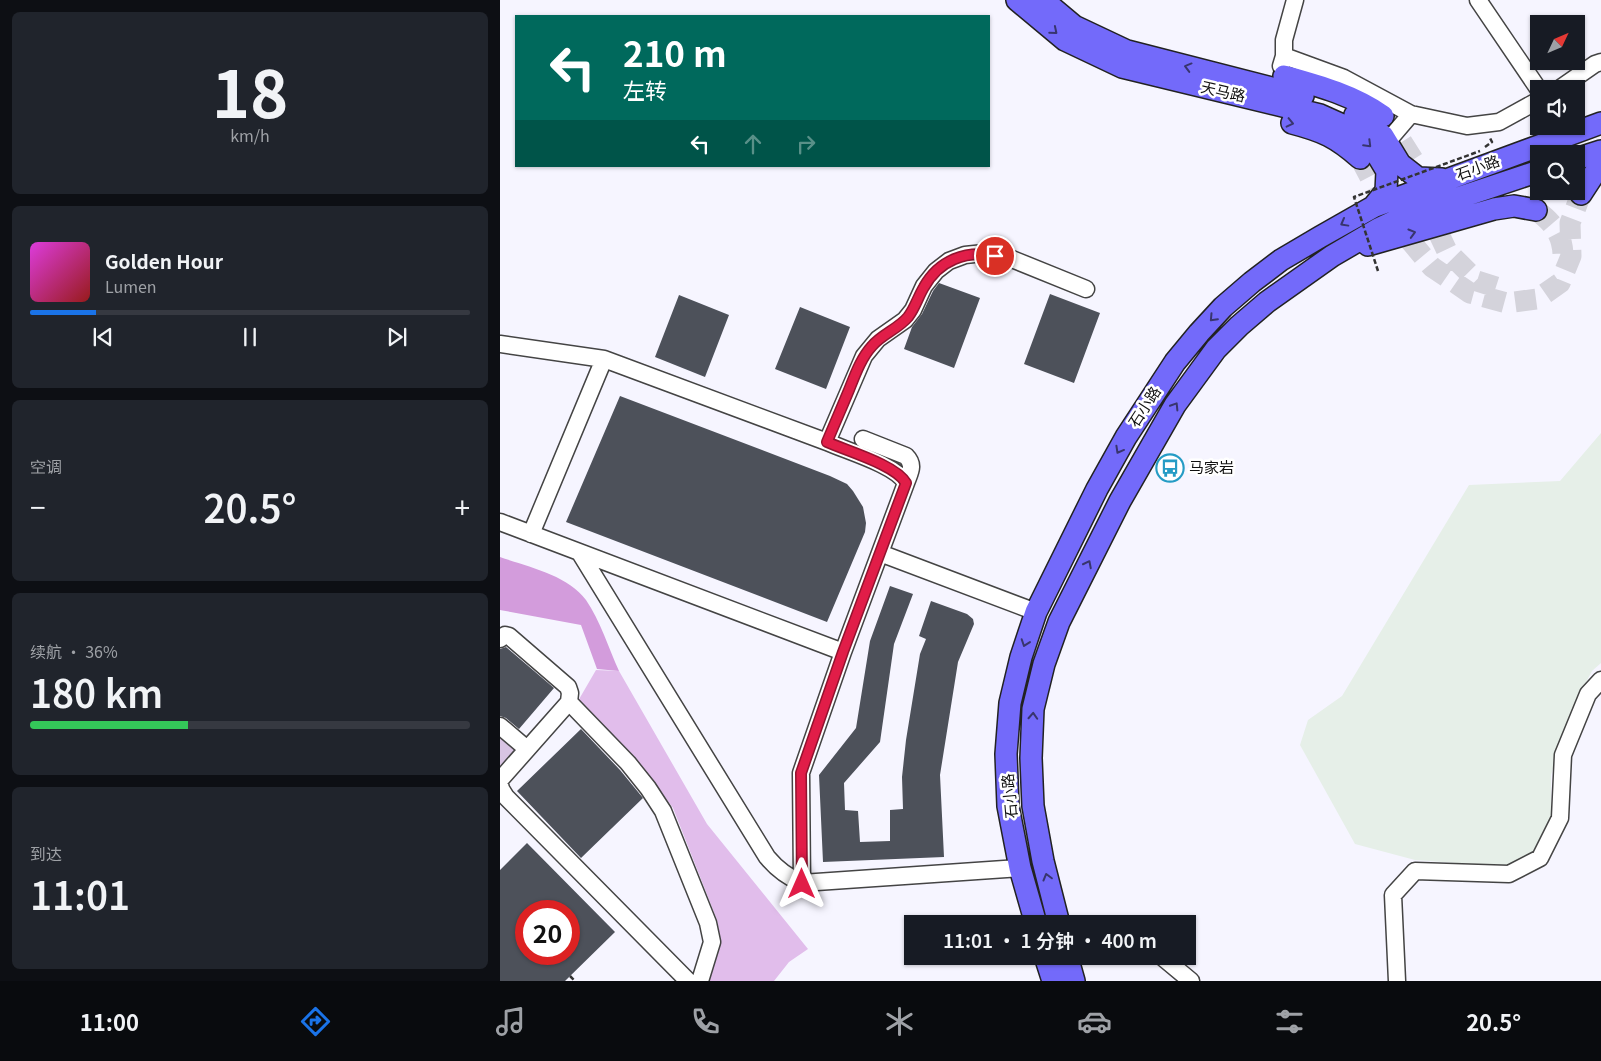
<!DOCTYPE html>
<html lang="zh">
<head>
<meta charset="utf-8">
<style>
	:root { --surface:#171b24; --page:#20242c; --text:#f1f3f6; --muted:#9ea1a6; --line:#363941; --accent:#1a73e8 }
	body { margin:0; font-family:Georgia,"Noto Sans SC",serif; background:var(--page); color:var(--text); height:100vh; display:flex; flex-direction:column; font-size:19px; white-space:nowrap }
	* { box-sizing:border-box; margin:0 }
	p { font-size:16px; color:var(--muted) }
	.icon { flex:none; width:28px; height:28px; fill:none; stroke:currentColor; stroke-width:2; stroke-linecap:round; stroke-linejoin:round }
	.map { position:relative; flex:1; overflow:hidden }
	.details { display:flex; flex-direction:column; gap:12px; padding:12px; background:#0d0f14; width:500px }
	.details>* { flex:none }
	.top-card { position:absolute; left:15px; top:15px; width:475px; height:152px; border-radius:0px; box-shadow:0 1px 4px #0004; background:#00695c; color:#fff; overflow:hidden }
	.needle { width:32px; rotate:46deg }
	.buttons { position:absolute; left:1030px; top:15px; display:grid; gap:10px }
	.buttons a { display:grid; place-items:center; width:55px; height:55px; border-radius:0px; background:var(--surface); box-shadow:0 1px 4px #0004; font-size:25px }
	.speed { position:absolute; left:15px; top:900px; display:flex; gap:10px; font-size:25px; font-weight:700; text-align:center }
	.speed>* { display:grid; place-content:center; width:65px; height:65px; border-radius:50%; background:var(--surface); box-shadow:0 1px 4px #0004; line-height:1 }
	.speed .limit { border:8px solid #d22; background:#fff; color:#111 }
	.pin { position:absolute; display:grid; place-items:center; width:42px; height:42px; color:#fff; margin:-21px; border:2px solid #fff; border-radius:50%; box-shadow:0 1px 5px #0007 }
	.me { position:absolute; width:55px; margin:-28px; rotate:0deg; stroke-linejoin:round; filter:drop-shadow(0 0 4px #0008) }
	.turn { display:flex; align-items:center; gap:18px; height:105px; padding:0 25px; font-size:22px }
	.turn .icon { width:65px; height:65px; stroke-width:2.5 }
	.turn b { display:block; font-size:35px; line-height:42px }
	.lanes { display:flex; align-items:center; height:48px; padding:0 25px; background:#0003; justify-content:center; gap:25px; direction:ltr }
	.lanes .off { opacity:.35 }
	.big { font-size:38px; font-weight:600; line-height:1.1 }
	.details .tile { flex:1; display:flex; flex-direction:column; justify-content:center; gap:8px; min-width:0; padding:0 18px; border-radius:8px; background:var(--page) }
	.details .dial { align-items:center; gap:0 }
	.dial b { font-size:65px; line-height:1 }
	.song { display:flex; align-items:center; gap:15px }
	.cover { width:60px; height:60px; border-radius:8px; background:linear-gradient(135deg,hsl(300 70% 55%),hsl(0 70% 35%)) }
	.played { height:5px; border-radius:2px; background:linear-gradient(90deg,var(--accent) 15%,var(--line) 15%) }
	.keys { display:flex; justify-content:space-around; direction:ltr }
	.heat { display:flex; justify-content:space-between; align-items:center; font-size:28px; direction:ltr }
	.charge { height:8px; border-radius:4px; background:linear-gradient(90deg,#34c759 36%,var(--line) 0) }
	.trip { position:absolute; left:404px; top:915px; width:292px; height:50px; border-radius:0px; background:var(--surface); box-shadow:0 1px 4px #0004; font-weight:600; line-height:50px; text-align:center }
	.dock { display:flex; height:80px; justify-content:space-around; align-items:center; background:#090b0e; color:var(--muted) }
	.dock .icon { width:35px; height:35px }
	.dock .active { color:var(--accent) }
	.dock b { font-size:22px; color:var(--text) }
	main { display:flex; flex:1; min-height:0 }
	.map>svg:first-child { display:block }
	.industrial { fill:#e6efe8 }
	.green { fill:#e1bdeb }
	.forest { fill:#d39cdc }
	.cemetery { fill:#d8c4e3 }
	.building { fill:#4d515a; fill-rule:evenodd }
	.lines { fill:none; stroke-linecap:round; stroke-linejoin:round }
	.major-tunnel { stroke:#d4d3db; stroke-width:21; stroke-dasharray:21 11; stroke-linecap:butt }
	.minor-casing { stroke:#444; stroke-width:19 }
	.major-casing { stroke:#222; stroke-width:24 }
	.path { stroke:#333; stroke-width:2.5; stroke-dasharray:5 2.5; stroke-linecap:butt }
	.minor { stroke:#fff; stroke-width:16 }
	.major { stroke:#736afa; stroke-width:21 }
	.path-bridge { stroke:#333; stroke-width:2.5; stroke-dasharray:5 2.5; stroke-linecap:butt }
	.oneway { stroke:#38356e }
	.route-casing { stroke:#92132f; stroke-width:12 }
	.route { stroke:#e11d48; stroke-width:9 }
	.labels { text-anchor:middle; stroke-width:5; stroke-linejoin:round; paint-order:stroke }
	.street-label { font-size:15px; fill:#111; stroke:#fff }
	.poi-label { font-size:15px; fill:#111; stroke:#fff; text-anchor:start }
</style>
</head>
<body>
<main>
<section class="details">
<div class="tile dial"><b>18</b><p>km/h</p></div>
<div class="tile">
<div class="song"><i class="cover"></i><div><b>Golden Hour</b><p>Lumen</p></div></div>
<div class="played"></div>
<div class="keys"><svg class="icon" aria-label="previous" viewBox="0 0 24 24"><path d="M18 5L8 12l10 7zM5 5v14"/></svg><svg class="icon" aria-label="pause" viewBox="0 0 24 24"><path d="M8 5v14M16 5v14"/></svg><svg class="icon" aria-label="next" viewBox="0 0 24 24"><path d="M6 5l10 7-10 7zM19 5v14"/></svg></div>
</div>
<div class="tile"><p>空调</p>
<div class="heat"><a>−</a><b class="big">20.5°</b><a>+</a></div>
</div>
<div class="tile"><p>续航 · 36%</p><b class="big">180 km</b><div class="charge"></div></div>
<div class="tile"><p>到达</p><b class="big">11:01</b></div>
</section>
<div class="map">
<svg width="1101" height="981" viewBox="0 0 1101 981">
	<rect width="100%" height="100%" fill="#f6f5ff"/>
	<!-- industrial -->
	<path class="industrial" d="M1101 433V663L1092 671 1072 709 1051 775V819L1034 853 1012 867 915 860 855 844 800 745 808 720 842 696 969 485 1060 481Z"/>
	<!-- green -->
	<path class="green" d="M96 670 119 671 207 824 308 949 289 962 274 981H209L221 943 217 920 173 808 136 758 78 701Z"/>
	<!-- forest -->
	<path class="forest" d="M0 557C28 567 68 575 86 600 100 620 109 649 119 671L97 669 81 625 0 610Z"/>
	<!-- cemetery -->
	<path class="cemetery" d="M0 736 16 751 0 770Z"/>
	<!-- building -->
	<path class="building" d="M439 283 480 298 454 368 404 349 412 327 422 314 433 291Z
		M550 294 600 313 574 383 524 364Z
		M179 295 229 315 205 377 155 357Z
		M300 307 350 327 326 389 275 369Z
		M120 396 330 476 347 484 353 491 363 507 366 523 365 532 327 622 66 522Z
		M390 586 413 594 394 644 380 742 344 783 345 810 358 811 360 842 390 841V810L403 809 402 777 406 740 420 654 426 639 419 636 431 601 467 614 473 619 474 624 458 662 440 775 444 857 323 862 319 775 356 728 370 641Z
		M6 647 54 688 19 729 6 718 0 716V649Z
		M81 729 120 770 143 798 81 858 17 791Z
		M27 843 115 932 65 981H0V870ZM26 911H69V954H26Z"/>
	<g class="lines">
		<!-- major-tunnel -->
		<path class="major-tunnel" d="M883 116 897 134 914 161 938 232 947 251 977 281 1002 289
			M860 158 892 219 932 267 970 293 1007 303 1037 299 1060 283 1071 256 1070 223 1081 194
			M1036 210C1052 222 1062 233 1063 254"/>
		<!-- minor casing -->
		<g class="minor-casing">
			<path id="minor" d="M978 0 1039 90
				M784 56 844 78 911 114 967 126 999 122 1039 100
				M781 66 784 56V40L795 0
				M1059 89 1095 64 1101 62
				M887 142 911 114
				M0 344 104 359 327 442
				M363 439 406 456C415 465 410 472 406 483
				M0 522 343 652
				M31 534 104 359
				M80 553 267 857C277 869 287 877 302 883
				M380 553 536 612
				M0 639 5 635 9 636 68 687 70 693 69 702 0 780
				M69 702 128 763 148 788 163 811 208 923 212 942 200 981
				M0 726 27 749
				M0 784 1 789 6 797 188 981
				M520 868 302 883 301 773 343 652 406 483C396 465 347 451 327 442L364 356 378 339 405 320 413 310 424 286 436 271 449 261 465 255 484 253 507 257 586 289
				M661 956 691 981
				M897 981 893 895 915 871 1009 874 1040 858 1060 818 1063 755 1088 694 1101 680"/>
		</g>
		<!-- major casing -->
		<g class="major-casing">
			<path id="major" d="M517 0 565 40 622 67 820 115 849 128 872 146 887 171 886 191 873 207
				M543 0 574 26 627 51 803 96
				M784 76C820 86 853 95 883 116
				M855 115 883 136 900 164 918 178 942 179
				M792 123C823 131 836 137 860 158
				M1076 159 1101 151
				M1081 194 1098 168 1101 166
				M868 245 994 209 1014 206 1036 210
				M536 924 520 868 508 806 506 754 510 703 521 657 536 612 597 489 626 437 675 362 699 333 723 307 752 282 781 260 820 237 873 207 1101 123
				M559 924 543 861 533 806 531 758 533 709 544 664 559 622 620 501 675 405 716 349 739 326 767 302 832 256 878 229 910 214 1039 171
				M545 956 553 981
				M567 956 574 981"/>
		</g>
		<!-- path -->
		<path class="path" d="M985 147 992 142 990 138
			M70 976 75 981"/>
		<!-- minor -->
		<use href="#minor" class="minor"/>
		<!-- major -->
		<use href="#major" class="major"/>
		<!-- path-bridge -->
		<path class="path-bridge" d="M878 271 854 197 980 151"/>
	</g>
	<!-- one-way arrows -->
	<defs><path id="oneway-chevron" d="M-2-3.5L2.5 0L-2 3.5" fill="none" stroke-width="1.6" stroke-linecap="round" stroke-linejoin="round" transform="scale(1.25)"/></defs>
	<g class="oneway">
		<use href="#oneway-chevron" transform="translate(554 31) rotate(40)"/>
		<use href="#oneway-chevron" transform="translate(688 67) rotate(-165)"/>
		<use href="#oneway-chevron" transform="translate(790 123) rotate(13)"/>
		<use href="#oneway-chevron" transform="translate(868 144) rotate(45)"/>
		<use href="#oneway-chevron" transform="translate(844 223) rotate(151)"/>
		<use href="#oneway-chevron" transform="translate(912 233) rotate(-16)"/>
		<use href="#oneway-chevron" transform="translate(713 318) rotate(133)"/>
		<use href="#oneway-chevron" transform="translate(675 406) rotate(-58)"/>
		<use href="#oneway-chevron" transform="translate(619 450) rotate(119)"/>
		<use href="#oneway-chevron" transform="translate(588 564) rotate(-63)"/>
		<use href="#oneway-chevron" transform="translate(525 643) rotate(109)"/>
		<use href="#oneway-chevron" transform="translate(533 716) rotate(-87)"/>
		<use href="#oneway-chevron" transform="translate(547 877) rotate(-105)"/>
	</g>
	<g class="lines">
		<!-- route casing -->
		<g class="route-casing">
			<path id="route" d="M302 884 301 773 343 652 406 483C396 465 347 451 327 442 334 425 342 407 349 390 355 375 361 358 372 346 382 334 398 329 408 317 415 308 418 297 424 287 439 260 466 250 495 256"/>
		</g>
		<!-- route -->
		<use href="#route" class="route"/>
	</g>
	<!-- icons -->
	<defs>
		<g id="bus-ring" transform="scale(1.4375)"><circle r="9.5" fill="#fff" stroke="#259cc5" stroke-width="1.5"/><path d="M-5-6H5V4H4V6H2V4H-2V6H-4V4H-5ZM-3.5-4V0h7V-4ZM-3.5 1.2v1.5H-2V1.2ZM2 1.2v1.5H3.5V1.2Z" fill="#259cc5"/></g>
	</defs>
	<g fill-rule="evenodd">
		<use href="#bus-ring" x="670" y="468"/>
	</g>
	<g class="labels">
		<!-- street labels -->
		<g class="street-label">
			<text transform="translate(723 92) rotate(13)" y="5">天马路</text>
			<text transform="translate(978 168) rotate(-20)" y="5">石小路</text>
			<text transform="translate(645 407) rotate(-57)" y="5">石小路</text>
			<text transform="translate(510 796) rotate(-95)" y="5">石小路</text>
		</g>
		<!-- poi labels -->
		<g class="poi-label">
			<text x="689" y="473">马家岩</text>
		</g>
	</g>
</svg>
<div class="buttons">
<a><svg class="needle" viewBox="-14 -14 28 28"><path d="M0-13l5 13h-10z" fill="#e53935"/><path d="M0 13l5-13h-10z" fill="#9ea1a6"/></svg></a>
<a><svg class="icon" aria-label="sound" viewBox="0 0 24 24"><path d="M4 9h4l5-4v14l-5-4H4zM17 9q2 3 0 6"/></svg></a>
<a><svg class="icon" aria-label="search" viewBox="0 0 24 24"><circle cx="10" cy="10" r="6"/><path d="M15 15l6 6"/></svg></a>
</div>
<div class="speed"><div class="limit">20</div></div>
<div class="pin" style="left:495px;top:256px;background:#d93025"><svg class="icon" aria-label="arrive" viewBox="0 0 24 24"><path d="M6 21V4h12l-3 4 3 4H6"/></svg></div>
<svg class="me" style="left:302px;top:884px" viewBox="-20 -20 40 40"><path d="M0-17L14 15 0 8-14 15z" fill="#e11d48" stroke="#fff" stroke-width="4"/></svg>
<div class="trip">11:01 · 1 分钟 · 400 m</div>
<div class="top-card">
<div class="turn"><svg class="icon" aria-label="left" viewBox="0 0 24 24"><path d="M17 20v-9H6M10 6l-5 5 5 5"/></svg><div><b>210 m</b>左转</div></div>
<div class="lanes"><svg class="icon" aria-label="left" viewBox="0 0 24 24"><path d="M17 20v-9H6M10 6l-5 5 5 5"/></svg><svg class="icon off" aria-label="ahead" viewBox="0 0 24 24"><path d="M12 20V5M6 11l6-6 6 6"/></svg><svg class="icon off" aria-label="right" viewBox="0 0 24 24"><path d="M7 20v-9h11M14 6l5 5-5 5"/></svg></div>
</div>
</div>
</main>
<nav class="dock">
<b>11:00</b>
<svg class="icon active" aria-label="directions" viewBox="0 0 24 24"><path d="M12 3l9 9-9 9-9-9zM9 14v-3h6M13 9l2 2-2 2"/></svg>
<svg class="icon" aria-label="music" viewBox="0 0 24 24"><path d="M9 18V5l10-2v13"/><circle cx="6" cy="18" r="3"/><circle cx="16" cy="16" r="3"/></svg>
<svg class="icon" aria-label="phone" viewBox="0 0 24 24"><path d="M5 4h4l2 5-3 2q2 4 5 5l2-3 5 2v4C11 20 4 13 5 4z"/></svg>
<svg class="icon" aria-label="climate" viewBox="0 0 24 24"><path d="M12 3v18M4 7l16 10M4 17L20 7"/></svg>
<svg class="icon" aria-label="car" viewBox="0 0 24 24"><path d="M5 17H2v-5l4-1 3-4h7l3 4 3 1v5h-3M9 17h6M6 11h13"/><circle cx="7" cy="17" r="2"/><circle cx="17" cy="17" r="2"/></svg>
<svg class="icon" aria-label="filters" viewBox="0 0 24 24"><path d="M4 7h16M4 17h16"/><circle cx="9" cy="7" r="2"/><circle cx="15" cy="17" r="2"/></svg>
<b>20.5°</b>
</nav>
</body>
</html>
